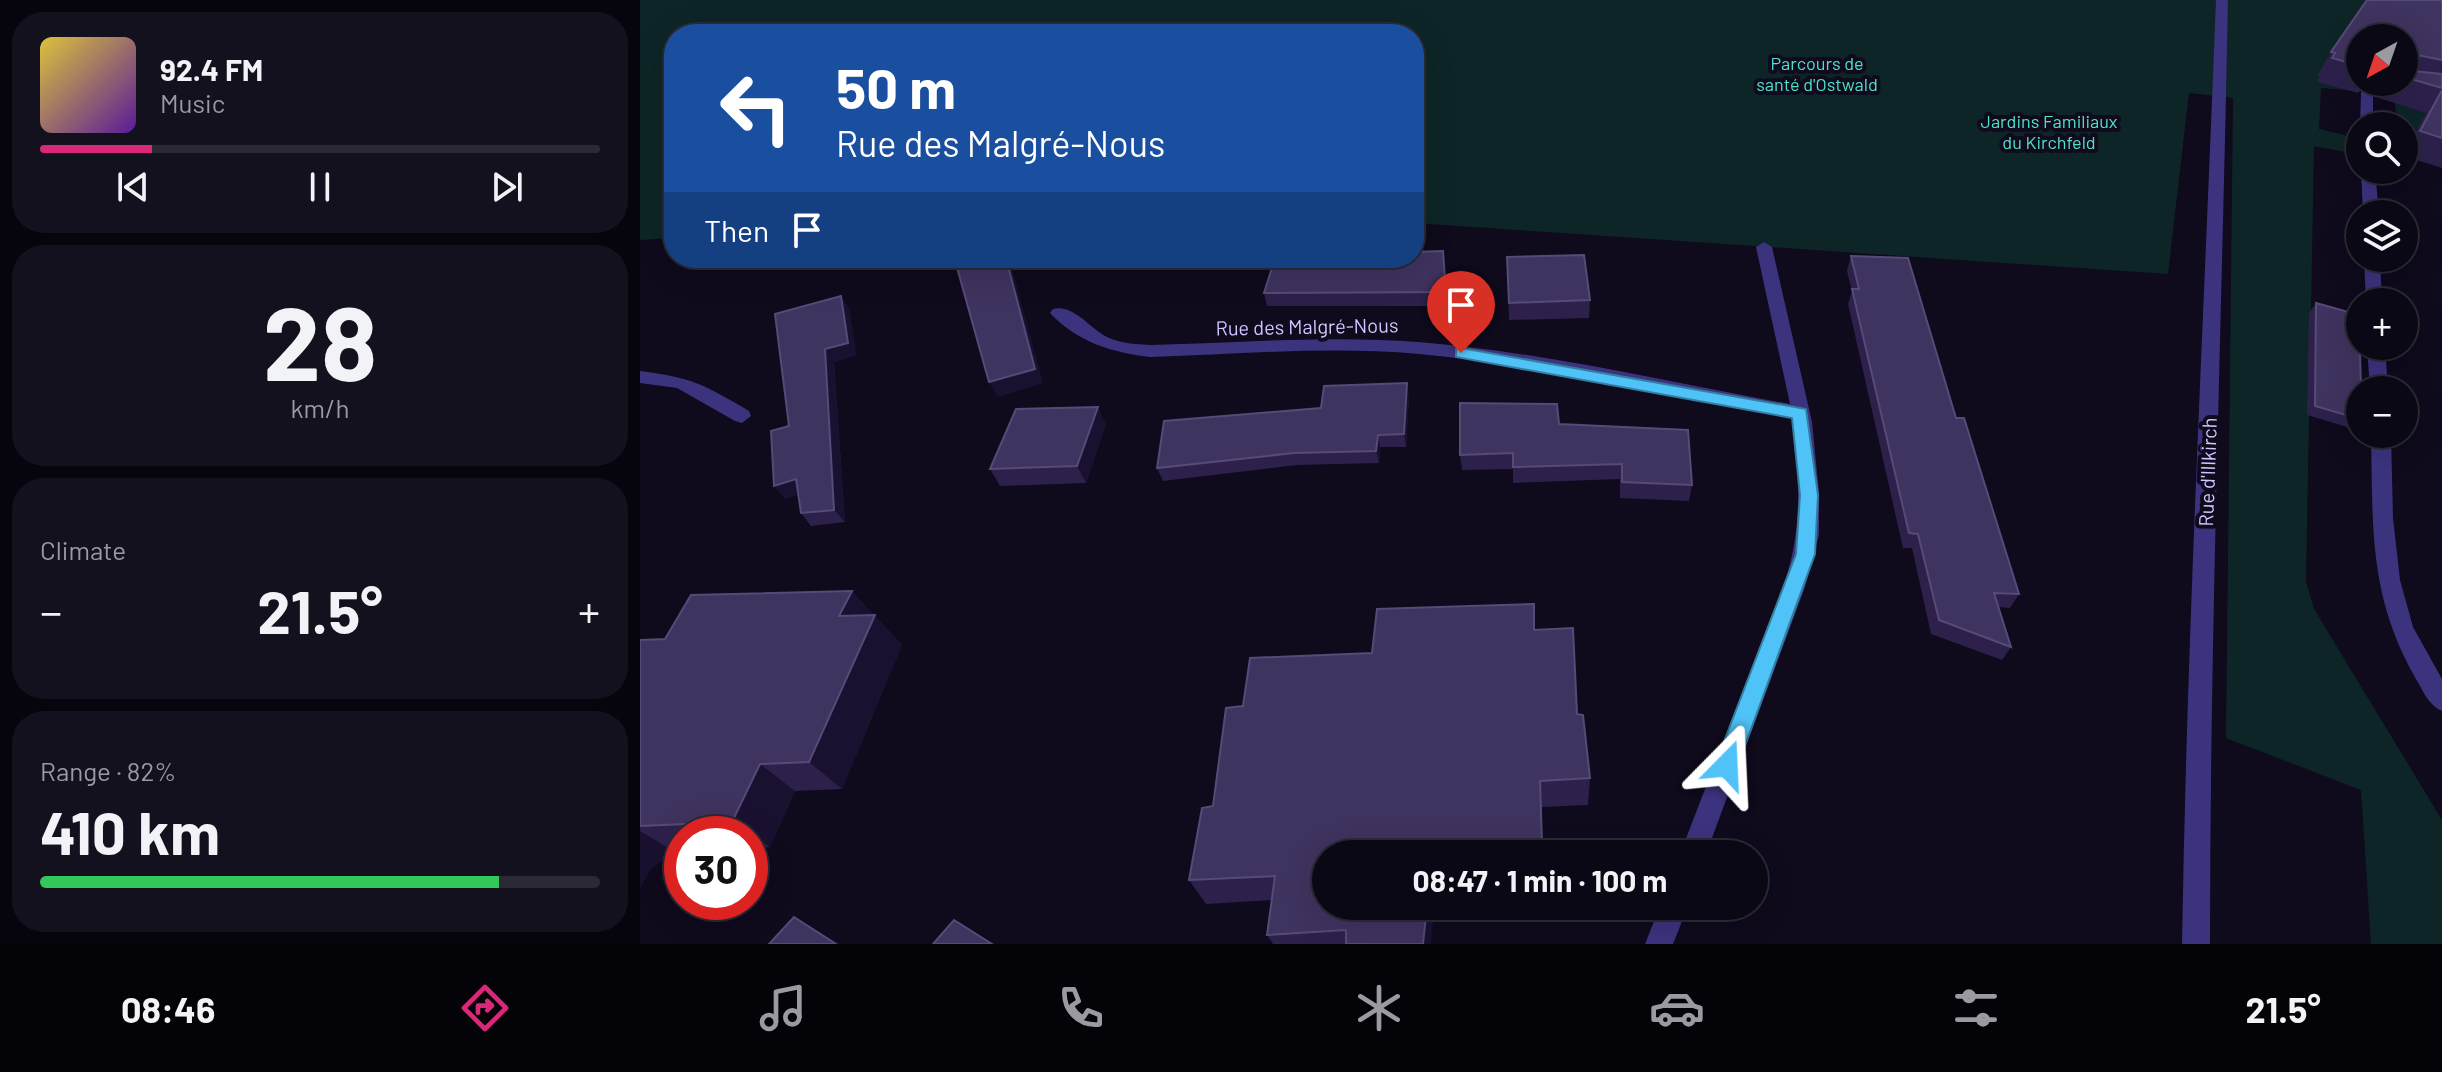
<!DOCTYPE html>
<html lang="en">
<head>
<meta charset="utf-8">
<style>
	:root { --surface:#0b0815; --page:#14111e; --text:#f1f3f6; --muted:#9a9aa0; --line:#2b2934; --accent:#db2777 }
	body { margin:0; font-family:Barlow,sans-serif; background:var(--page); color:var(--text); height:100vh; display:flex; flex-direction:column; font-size:30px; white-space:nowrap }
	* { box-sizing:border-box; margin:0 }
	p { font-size:26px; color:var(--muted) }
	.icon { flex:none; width:44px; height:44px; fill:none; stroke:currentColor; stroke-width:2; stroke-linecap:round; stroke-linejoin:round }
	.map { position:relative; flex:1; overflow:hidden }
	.drawer { display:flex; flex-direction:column; gap:12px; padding:12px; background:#06040c; width:640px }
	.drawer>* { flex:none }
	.banner { position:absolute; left:24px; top:24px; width:760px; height:244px; border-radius:32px; box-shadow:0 8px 32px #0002,0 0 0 2px var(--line); background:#1a4fa0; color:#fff; overflow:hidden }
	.needle { width:52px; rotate:220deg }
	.controls { position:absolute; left:1706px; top:24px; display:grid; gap:16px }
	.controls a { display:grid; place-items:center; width:72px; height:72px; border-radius:50%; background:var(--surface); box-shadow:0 8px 32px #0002,0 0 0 2px var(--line); font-size:40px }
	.speed { position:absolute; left:24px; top:816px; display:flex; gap:16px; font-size:40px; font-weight:700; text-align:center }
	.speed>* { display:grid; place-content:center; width:104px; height:104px; border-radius:50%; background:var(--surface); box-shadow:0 8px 32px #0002,0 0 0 2px var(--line); line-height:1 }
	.speed .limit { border:12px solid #d22; background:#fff; color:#111 }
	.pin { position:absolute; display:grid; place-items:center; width:68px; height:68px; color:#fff; margin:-82px -34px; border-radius:50% 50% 50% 0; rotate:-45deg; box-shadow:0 0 8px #0007 }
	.pin .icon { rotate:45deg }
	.me { position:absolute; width:88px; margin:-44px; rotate:21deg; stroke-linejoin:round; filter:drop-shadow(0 0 6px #0008) }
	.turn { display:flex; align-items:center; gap:28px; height:168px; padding:0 40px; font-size:36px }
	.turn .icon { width:104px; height:104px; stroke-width:2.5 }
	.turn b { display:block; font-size:56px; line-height:68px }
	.then { display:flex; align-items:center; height:76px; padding:0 40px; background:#0003; gap:16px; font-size:30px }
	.big { font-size:60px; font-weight:700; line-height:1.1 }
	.drawer .widget { flex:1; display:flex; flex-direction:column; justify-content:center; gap:12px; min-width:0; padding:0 28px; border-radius:32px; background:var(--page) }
	.drawer .dial { align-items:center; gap:0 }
	.dial b { font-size:104px; line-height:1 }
	.song { display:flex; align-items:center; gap:24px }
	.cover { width:96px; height:96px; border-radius:12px; background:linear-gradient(135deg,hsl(50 70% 55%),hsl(270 70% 35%)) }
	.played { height:8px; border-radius:4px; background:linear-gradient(90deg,var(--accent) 20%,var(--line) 20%) }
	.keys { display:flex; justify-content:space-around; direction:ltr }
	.heat { display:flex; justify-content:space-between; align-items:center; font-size:44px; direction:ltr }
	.charge { height:12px; border-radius:6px; background:linear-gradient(90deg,#34c759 82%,var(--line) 0) }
	.trip { position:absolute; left:672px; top:840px; width:456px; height:80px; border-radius:40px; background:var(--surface); box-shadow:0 8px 32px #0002,0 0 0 2px var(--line); font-weight:700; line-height:80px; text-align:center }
	.dock { display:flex; height:128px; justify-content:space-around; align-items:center; background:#040308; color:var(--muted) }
	.dock .icon { width:56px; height:56px }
	.dock .current { color:var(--accent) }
	.dock b { font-size:36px; color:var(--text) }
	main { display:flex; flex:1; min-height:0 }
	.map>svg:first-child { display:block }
	.green { fill:#0d2526 }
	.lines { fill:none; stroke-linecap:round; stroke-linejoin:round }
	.minor { fill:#3c337e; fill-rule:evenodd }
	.wall { fill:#2d214c }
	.shaded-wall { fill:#1a1130 }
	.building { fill:#3f335f; stroke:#564a78; stroke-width:2 }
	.route { fill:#4fc3f7; stroke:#337fa1; stroke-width:2 }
	.labels { text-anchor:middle; stroke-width:8; stroke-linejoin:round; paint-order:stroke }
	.far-park-label { font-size:18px; fill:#4de3cb; stroke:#0f0a1c }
	.street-label { font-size:20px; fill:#d1c6ff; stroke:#0f0a1c }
</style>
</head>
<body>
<main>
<section class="drawer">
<div class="widget">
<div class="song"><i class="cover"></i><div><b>92.4 FM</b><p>Music</p></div></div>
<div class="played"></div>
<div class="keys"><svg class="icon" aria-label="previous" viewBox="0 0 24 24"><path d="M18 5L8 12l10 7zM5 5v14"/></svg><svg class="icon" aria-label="pause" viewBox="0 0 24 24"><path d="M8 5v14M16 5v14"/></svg><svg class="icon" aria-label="next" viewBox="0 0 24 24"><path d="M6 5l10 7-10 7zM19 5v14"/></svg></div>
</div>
<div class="widget dial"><b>28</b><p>km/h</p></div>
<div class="widget"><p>Climate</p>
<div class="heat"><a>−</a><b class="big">21.5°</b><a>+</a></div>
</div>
<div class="widget"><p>Range · 82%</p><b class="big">410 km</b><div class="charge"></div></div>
</section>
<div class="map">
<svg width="1802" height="944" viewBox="0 0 1802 944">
	<rect width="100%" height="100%" fill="#0f0a1c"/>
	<!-- green -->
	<path class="green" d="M0 0H1732L1678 82 1708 90 1681 88 1679 129 1708 136 1706 152 1674 146 1666 582 1674 609 1802 820V944H1731L1721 790 1586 738 1593 98 1549 93 1528 274 774 223V34H34V238L0 240Z
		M1755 102 1787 111 1764 153V126H1757Z"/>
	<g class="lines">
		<!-- minor -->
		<path class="minor" d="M1576 0H1588C1582 315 1570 629 1570 944H1542C1547 629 1564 315 1576 0Z
			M1761 82 1802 89V97L1740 90 1733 96V126L1720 127 1721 92 1732 83Z
			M1721 170H1735L1739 214H1723Z
			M1124 242 1132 247 1172 422 1179 493V535L1165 587 1066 854H1040L1143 587C1163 531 1160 476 1152 418 1028 395 905 365 779 354 690 346 600 354 511 357 473 353 437 342 410 313L413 309C434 304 450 329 467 337 481 344 497 344 511 345 600 343 690 335 778 342 904 352 1027 382 1150 404L1116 247Z
			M1724 258H1740L1742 302H1726Z
			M1727 346H1745L1748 390H1730Z
			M0 371C51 377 65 385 109 411L111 416 102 423 95 421 37 388 0 383Z
			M1731 434H1751L1753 518 1760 580 1773 627 1802 679V711C1789 706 1783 691 1776 679 1728 595 1733 526 1731 434Z
			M1020 906H1048L1033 944H1005Z"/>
	</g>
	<!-- wall -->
	<path class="wall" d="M1727 0H1802V168L1764 156V153L1786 113 1736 97 1746 82H1764V38H1720V82H1730L1718 93 1677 82 1680 77 1677 76 1691 52Z
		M803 251 807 306H627L624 293Z
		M1211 256 1316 418 1379 594 1370 608 1359 607 1371 647 1362 660 1291 634 1272 548H1263L1208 304 1212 291 1207 271Z
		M867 257 950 300 949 318 869 320Z
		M1676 303 1720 390V422L1714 429 1667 415 1669 313Z
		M209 308 216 355 194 362 205 522 171 526 161 513 158 494 145 499 149 426Z
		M769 396 766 447H740L739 463 657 465 523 481 517 468 681 408Z
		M466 424 446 483 360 486 350 469Z
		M919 424 1052 485 1049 501 980 498V479L873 483V469L822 470 820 455Z
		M234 615 262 645 202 789 155 791 130 847 110 848V834H42V851L35 852 10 869 0 888V640L25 639Z
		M894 630 937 714 950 778 948 805 901 807 902 854H686L791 944H633L627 935 632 900 566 904 549 880 573 806 603 706 732 653Z"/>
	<!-- shaded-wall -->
	<path class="shaded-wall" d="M1725 82H1730L1718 93Z
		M366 258H367L371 265 403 383 358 397 349 382Z
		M201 296 209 308 216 355 194 362 205 522 194 510 185 349Z
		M767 383 769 396 766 447 764 434Z
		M458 407 466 424 446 483 437 466Z
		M738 435 740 447 739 463 736 451Z
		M156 479 167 491 145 499 134 486Z
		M212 591 262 645 202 789 169 762 199 616Z
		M120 764 155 791 130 847 92 822Z
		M0 831 35 852 10 869 0 888Z
		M787 906H794L791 944H783Z
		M154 917 200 944H196Z"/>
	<!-- building -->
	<path class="building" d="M1727 0H1802V60L1777 55 1764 56V38H1720V66L1692 58 1695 53 1691 52Z
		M1764 70 1802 74V88L1764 77Z
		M1802 90V138L1780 131Z
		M803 251 806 292 624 293 635 258H774V252Z
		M944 255 950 300 869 303 867 257Z
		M1211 256 1268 258 1316 418H1324L1379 594 1354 593 1371 647 1299 620 1278 534 1269 533 1212 289H1219Z
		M338 258H366L395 369 349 382 316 264Z
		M201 296 208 343 185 349 194 510 161 513 156 479 134 486 131 431 149 426 135 314Z
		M1676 303 1719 315 1721 390H1720V419L1675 406Z
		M767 383 764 434 738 435 736 451 654 453 517 468 524 421 681 408 684 386Z
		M820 403 917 404 919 424 1048 430 1052 485 982 482V464L873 467V453L820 455Z
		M458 407 437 466 350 469 376 409Z
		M212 591 199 616 235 615 169 762 120 764 92 822 0 826V640L25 639 51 595Z
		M894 604V630L933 628 937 714 943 715 950 778 900 781 902 843 792 845 791 854H686V906H787L783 944H706V930L627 935 635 876 549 880 562 808 573 806 586 708 603 706 610 658 732 653 737 609Z
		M154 917 196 944H129Z
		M314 920 352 944H293Z"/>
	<!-- route -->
	<path class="route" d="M821 348 1166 409 1178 495 1175 554 1095 773 1087 776 1079 773 1075 765 1156 554 1160 495 1152 418 816 357V349Z"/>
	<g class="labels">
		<!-- far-park labels -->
		<g class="far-park-label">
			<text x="1177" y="70">Parcours de<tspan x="1177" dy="21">santé d'Ostwald</tspan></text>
			<text x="1409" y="128">Jardins Familiaux<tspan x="1409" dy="21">du Kirchfeld</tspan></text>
		</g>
		<!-- street labels -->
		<g class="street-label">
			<text transform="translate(667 327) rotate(-1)" y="7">Rue des Malgré-Nous</text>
			<text transform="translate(1568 472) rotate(-88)" y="7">Rue d'Illkirch</text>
		</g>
	</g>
</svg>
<div class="controls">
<a><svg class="needle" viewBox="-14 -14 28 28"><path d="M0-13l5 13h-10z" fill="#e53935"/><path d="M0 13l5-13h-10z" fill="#9a9aa0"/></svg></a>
<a><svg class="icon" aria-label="search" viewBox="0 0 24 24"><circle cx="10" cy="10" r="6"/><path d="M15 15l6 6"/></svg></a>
<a><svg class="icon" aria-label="layers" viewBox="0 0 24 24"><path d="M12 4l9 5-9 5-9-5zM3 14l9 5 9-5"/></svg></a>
<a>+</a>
<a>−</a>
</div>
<div class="speed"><div class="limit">30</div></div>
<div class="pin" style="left:821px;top:353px;background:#d93025"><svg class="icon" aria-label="arrive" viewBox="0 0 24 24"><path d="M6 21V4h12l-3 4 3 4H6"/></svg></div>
<svg class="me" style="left:1087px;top:765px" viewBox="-20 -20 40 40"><path d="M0-17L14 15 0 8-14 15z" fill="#4fc3f7" stroke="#fff" stroke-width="4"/></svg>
<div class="trip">08:47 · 1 min · 100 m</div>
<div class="banner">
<div class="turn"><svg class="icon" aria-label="left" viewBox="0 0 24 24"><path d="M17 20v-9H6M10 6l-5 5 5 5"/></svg><div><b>50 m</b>Rue des Malgré-Nous</div></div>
<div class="then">Then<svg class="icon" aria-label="arrive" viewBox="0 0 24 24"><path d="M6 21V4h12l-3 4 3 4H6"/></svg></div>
</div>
</div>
</main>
<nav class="dock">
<b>08:46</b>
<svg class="icon current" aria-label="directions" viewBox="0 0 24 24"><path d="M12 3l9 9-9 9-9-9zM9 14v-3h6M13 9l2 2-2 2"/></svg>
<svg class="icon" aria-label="music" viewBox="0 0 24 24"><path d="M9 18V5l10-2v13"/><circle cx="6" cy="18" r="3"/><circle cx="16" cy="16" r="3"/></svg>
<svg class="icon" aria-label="phone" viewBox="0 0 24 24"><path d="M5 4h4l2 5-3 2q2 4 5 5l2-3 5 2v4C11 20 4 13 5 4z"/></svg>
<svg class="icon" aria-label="climate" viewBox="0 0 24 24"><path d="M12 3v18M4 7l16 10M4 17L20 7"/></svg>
<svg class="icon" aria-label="car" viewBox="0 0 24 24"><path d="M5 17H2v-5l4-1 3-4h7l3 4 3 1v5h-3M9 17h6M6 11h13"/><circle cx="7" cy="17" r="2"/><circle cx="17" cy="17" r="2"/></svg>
<svg class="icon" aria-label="filters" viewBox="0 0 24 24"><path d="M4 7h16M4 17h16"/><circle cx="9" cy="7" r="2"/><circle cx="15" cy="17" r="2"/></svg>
<b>21.5°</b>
</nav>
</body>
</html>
